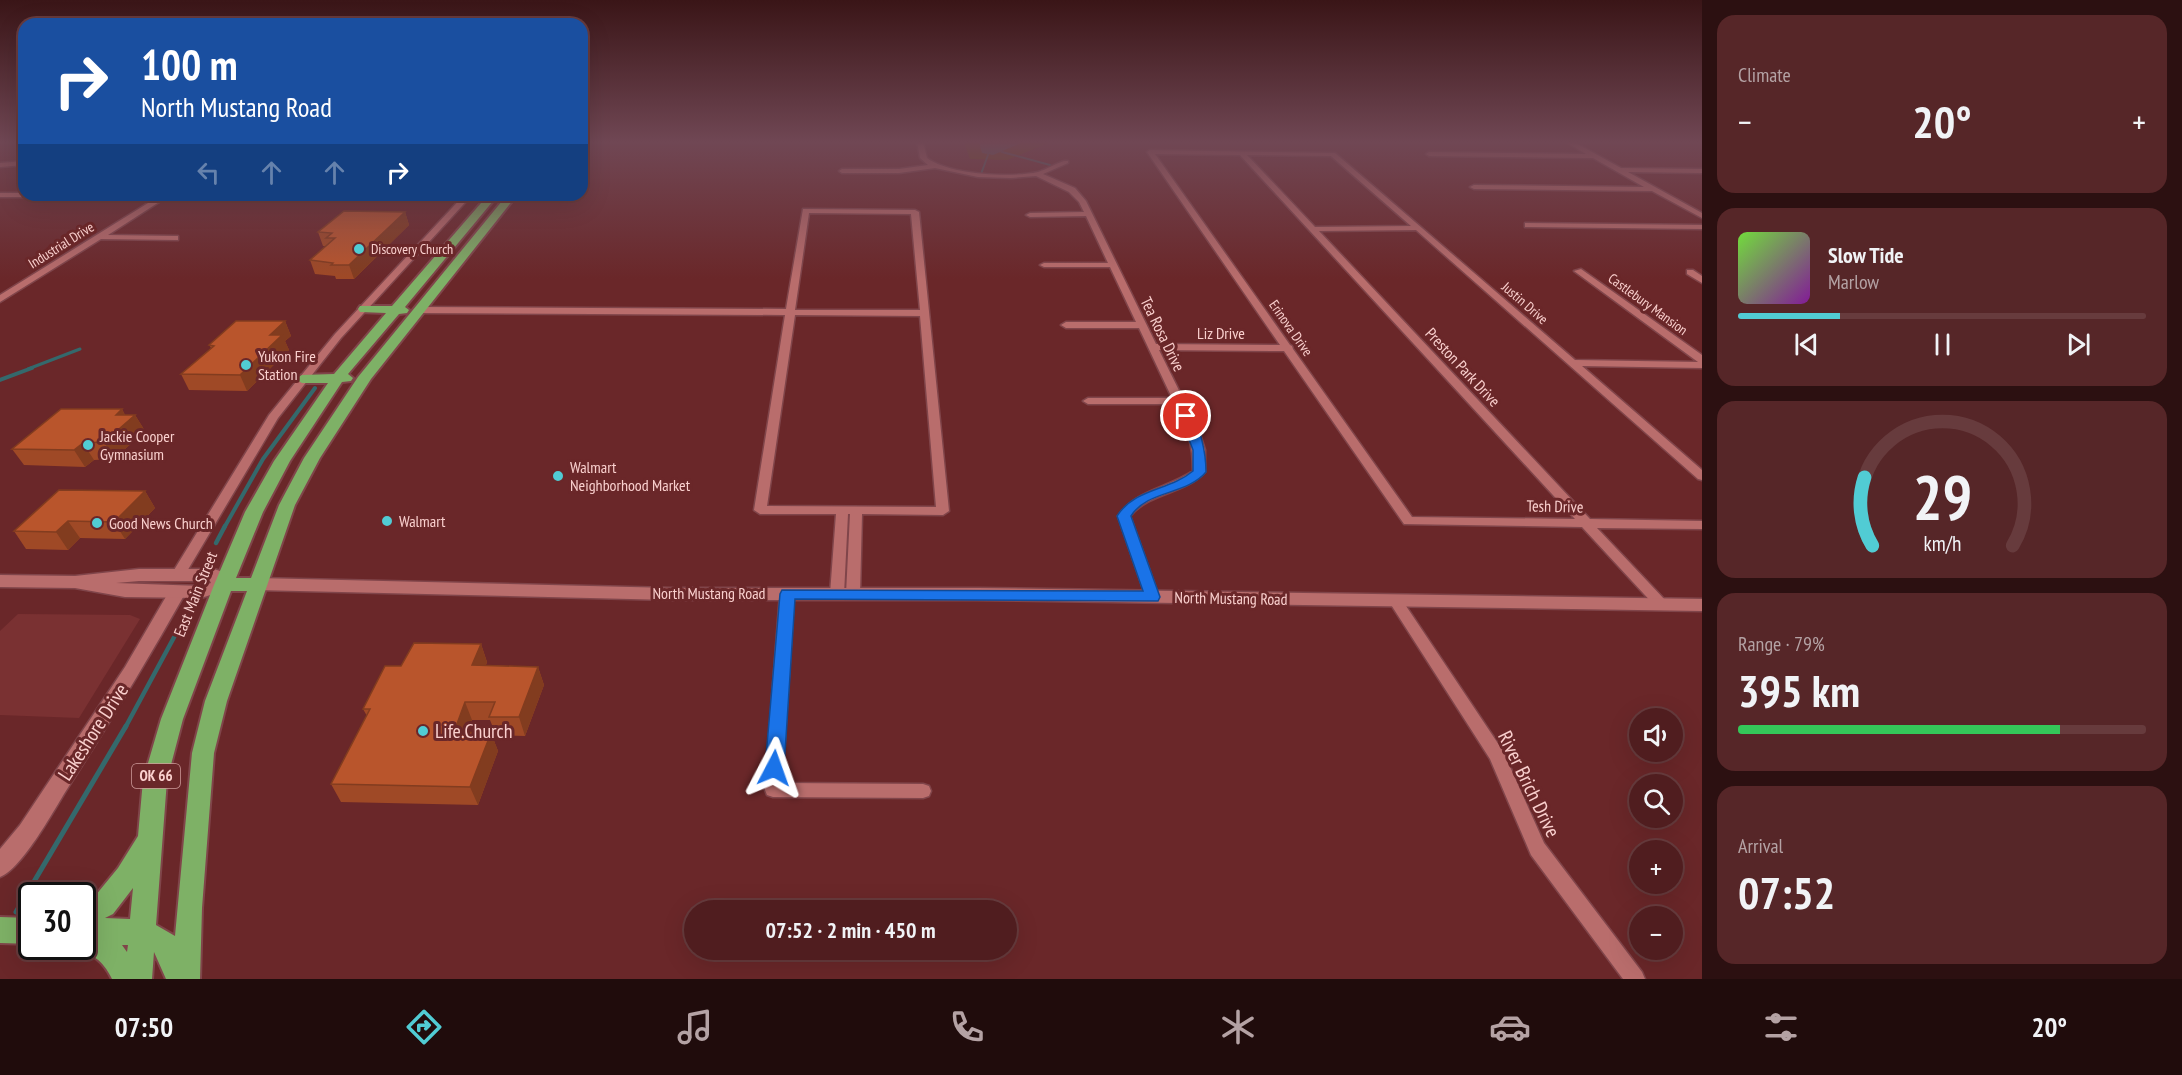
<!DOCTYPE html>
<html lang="en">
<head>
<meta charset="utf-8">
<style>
	:root { --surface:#501d1f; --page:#562628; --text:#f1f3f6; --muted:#b4a2a4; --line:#673b3d; --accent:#51ccd4 }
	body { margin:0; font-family:"PT Sans Narrow",sans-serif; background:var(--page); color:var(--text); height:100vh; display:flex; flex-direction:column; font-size:22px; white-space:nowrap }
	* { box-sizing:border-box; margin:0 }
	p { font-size:20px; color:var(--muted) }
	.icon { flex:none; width:33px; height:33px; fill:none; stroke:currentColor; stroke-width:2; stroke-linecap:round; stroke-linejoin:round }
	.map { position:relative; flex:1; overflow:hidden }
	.side { display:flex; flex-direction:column; gap:15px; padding:15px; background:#2c1011; width:480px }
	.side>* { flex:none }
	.top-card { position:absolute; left:18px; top:18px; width:570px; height:183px; border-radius:18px; box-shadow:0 6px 24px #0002,0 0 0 2px var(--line); background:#1a4fa0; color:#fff; overflow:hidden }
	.tools { position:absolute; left:1629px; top:708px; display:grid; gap:12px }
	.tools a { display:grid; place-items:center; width:54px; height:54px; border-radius:50%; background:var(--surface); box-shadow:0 6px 24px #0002,0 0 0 2px var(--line); font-size:30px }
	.speed { position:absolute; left:18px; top:882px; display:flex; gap:12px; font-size:30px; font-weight:700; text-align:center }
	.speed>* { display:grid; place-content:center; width:78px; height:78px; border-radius:50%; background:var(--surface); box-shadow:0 6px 24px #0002,0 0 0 2px var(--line); line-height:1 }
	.speed .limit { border:3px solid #111; border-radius:9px; background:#fff; color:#111 }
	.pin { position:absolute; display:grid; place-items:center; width:51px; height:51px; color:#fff; margin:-26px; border:3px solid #fff; border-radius:50%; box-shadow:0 2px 6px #0007 }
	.me { position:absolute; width:66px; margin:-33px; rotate:4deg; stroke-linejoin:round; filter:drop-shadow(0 0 4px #0008) }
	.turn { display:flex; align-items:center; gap:21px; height:126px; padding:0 24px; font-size:27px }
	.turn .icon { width:78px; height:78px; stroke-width:2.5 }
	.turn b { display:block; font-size:42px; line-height:51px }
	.lanes { display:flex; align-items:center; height:57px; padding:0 24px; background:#0003; justify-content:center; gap:30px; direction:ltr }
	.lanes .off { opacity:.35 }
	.big { font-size:45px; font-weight:600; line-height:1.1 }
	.side .widget { flex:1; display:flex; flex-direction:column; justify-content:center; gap:9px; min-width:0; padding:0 21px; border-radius:18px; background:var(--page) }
	.side .dial { align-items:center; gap:0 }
	.dial svg { height:156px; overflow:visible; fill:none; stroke:var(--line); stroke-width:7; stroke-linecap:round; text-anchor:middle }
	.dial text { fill:var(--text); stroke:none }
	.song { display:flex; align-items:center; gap:18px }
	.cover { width:72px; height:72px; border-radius:9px; background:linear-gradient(135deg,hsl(100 70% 55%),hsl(290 70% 35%)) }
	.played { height:6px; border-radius:3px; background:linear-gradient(90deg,var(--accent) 25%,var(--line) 25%) }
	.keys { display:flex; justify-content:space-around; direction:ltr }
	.heat { display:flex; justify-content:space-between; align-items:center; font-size:33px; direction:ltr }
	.charge { height:9px; border-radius:4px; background:linear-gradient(90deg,#34c759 79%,var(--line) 0) }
	.trip { position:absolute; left:684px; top:900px; width:333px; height:60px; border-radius:30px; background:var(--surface); box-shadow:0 6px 24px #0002,0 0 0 2px var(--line); font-weight:600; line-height:60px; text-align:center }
	.tab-bar { display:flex; height:96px; justify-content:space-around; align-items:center; background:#200c0c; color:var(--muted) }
	.tab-bar .icon { width:42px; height:42px }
	.tab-bar .active { color:var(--accent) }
	.tab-bar b { font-size:27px; color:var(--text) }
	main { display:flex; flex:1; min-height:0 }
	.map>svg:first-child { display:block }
	.built { fill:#7a3132 }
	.green { fill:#654701 }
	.water { fill:#34696c }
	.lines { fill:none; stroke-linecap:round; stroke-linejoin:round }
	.stream-far4 { stroke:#34696c; stroke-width:2 }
	.stream-far3 { stroke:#34696c; stroke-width:3 }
	.stream-far2 { stroke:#34696c; stroke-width:4 }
	.stream-far1 { stroke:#34696c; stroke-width:4.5 }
	.stream { stroke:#34696c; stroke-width:5 }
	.minor-casing { stroke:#80454a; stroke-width:3 }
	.tertiary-casing { stroke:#80454a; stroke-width:3 }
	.secondary-casing { stroke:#80454a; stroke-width:3 }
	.trunk-casing { stroke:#80454a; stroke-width:4 }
	.minor { fill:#b96d6c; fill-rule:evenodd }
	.tertiary { fill:#b96d6c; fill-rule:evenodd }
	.secondary { fill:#b96d6c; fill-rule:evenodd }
	.trunk { fill:#7eb166; fill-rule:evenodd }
	.wall { fill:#9f4926 }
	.shaded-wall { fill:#823c1f }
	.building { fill:#b9552c; stroke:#823c1f; stroke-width:1.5 }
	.route { fill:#1a73e8; stroke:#114b97; stroke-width:1.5 }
	.poi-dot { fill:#51ccd4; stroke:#6a2729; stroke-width:2 }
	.labels { text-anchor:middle; stroke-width:6; stroke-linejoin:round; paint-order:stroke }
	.far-street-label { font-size:14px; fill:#fad0ce; stroke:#6a2729 }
	.far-poi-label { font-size:14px; fill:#fad0ce; stroke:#6a2729; text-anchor:start }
	.shield { fill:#6a2729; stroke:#cf9d9c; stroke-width:1.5 }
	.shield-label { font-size:15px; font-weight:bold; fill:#fad0ce }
	.street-label { font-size:16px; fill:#fad0ce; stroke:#6a2729 }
	.poi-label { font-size:16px; fill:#fad0ce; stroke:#6a2729; text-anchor:start }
	.near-poi-label { font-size:20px; fill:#fad0ce; stroke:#6a2729; text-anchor:start }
	.near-street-label { font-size:20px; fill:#fad0ce; stroke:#6a2729 }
</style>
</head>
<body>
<main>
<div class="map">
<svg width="1702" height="979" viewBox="0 0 1702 979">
	<rect width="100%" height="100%" fill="#6a2729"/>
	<!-- built -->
	<path class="built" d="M18 614 130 615 140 619 79 718 0 715V631Z"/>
	<!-- green -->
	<path class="green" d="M964 142H1051L1007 160 970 159Z"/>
	<!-- water -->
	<path class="water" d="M979 142H1023L993 155 982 153Z"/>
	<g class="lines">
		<!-- stream-far4 -->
		<path class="stream-far4" d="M1002 152 1050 165
			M981 174 988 155"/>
		<!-- stream-far3 -->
		<path class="stream-far3" d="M28 369 80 349"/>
		<!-- stream-far2 -->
		<path class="stream-far2" d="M0 380 32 368
			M224 528 263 459 315 388"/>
		<!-- stream-far1 -->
		<path class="stream-far1" d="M216 543 225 526
			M125 728 192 604"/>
		<!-- stream -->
		<path class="stream" d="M16 912 126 726"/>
		<!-- minor casing -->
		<g class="minor-casing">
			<path id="minor" d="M917 142H923L927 158C950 175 1010 178 1038 172 1047 169 1055 164 1064 161H1068V163L1043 174 1075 188 1086 201 1156 344 1280 345 1147 152 1150 150 1335 153 1575 360 1698 362 1574 271 1581 269 1702 355V368L1582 366 1702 470V480L1698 479 1416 230 1319 231 1590 519 1702 521V529L1597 528 1666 601 1668 604 1666 607H1656L1582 527 1404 524 1284 351 1159 350 1199 431 1205 450V472C1185 494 1150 492 1130 516L1159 597 1157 600H1147L1118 516C1136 490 1168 488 1193 471 1193 442 1187 429 1175 404H1088L1083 401 1088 398H1172L1139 328H1066L1061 325 1066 322H1136L1110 267H1044L1040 265 1044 263H1108L1086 216 1030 217 1026 215 1030 213 1084 212 1079 202 1069 192 1036 176 1011 178 978 177 935 168 899 173H842L839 171 842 169H899L928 165 920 158ZM1155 154 1240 155 1575 519 1412 517 1293 349 1292 346 1290 345ZM1247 155 1331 156 1411 226 1315 227Z
				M1566 142H1574L1621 168 1702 169V173L1628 172 1702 213V218L1652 191 1474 189 1470 187 1474 185 1644 187 1593 158 1429 156 1426 154 1429 152 1586 154Z
				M24 161V165L0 167V163Z
				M0 193H24V195H47L43 197H0Z
				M161 195H170L108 235 175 236H178V240L101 239 0 302V295Z
				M464 195H472L341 338 278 418 183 578H173L171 575 269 415 335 334Z
				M803 209 915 210 919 212 949 511 943 515 862 514 860 594 858 597H848L846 594 850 514H848L844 594 842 597H832L830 594 836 514H760L754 510 785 315 419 313 414 310 419 307 786 309ZM809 213 911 214 920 310H795ZM795 315 920 316 936 507 767 506Z
				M1525 223 1702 225V229L1528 227H1525Z
				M1687 270H1693L1702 276V283L1687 274Z
				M787 589 792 591 794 594 782 783 923 784 929 786 931 791 929 796 923 798 773 797 767 795 765 790 780 594 782 591Z
				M1395 595 1400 597 1503 751 1544 843 1642 972 1645 979H1623L1531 855 1490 759 1388 600 1390 597Z"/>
		</g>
		<!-- tertiary casing -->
		<g class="tertiary-casing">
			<path id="tertiary" d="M257 578 671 588H978L1702 599V611L978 600H671L257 590 251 588 249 584 251 580Z
				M177 586 183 588 186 592C149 658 110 722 69 786 55 808 23 868 0 877V849L20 825 125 667 171 588Z"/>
		</g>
		<!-- secondary casing -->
		<g class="secondary-casing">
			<path id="secondary" d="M139 569H214L220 571 231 585 229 589 201 598 125 597 75 588 0 587V575L75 576ZM139 581H210L211 583 201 586 116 583Z"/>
		</g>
		<!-- trunk casing -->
		<g class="trunk-casing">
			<path id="trunk" d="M488 195H498L405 307 409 310 407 313 399 314 348 374 353 378 351 381 342 382 290 461 263 512 236 578H251L279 505 304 458 358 377 507 195H517L371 379 320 458 295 505 227 701 214 753 202 908 200 979H166L154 952 152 979H112C103 960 92 954 73 946H82V903L95 896 118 868 138 836 143 780 161 719 214 585 245 512 274 461 328 383H302L295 379 302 375 334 374 386 313 360 312 358 309 360 306H392ZM231 591H247L205 701 192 753 175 936 156 925 167 780 183 719ZM133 888 130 919 105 918 113 914ZM122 945H128L127 952Z
				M0 917 32 918V944L0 943Z"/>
		</g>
		<!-- minor -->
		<use href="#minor" class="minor"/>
		<!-- tertiary -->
		<use href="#tertiary" class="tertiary"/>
		<!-- secondary -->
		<use href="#secondary" class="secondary"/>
		<!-- trunk -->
		<use href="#trunk" class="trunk"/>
	</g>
	<!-- wall -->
	<path class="wall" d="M405 212 409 225 354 279H336L335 276 315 274 310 260 326 246H323L318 232Z
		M285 321 291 336 285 341 289 350 247 391 189 390 181 374 211 348 209 345Z
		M122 409 125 415H135L145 431 114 459 94 460 85 467 24 465 12 449Z
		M145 491 155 508 125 539 80 538 68 550 26 549 14 531Z
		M481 644 487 662 486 665 538 667 544 685 525 736 496 735 490 720H472L468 732 491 733 498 751 478 805 341 802 331 784 367 716 363 709Z"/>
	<!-- shaded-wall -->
	<path class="shaded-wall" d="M405 212 409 225 354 279 349 265Z
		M285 321 291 336 285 341 289 350 247 391 240 375 270 335Z
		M122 409 128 421 135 415 145 431 114 459 104 442 116 415Z
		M83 443 94 460 85 467 74 450Z
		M145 491 155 508 125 539 114 522Z
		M68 521 80 538 68 550 56 532Z
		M481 644 487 662 478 683 472 665Z
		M538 667 544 685 525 736 519 717Z
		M465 702 472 720 461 750 454 732Z
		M491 733 498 751 478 805 470 787Z"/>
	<!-- building -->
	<path class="building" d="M344 211 405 212 349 265H331L333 263 310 260 335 238H326L332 233 318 232Z
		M236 321H285L270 335H282L240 375 181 374 214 346 209 345Z
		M61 409H122L116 415H135L104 442 83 443 74 450 12 449Z
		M59 490 145 491 114 522 68 521 56 532 14 531Z
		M414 643 481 644 472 665 538 667 519 717H489L495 702H465L454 732 491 733 470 787 331 784 370 709H363L385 666H401Z"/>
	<!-- sky -->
	<linearGradient id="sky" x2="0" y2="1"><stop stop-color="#3a1517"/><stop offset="0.51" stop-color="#704754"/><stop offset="1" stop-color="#704754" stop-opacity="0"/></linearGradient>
	<rect width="1702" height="279" fill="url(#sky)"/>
	<!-- route -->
	<path class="route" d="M1186 413C1201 418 1206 458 1206 472 1187 495 1147 490 1131 516L1160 597 1158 601 795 599 784 768 781 774 774 776 768 774 765 768 780 594 782 590 1143 591 1117 516C1135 488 1169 491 1193 471V450L1180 416Z"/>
	<!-- markers -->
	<g class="poi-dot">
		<circle cx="359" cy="249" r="6"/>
		<circle cx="246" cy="365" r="6"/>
		<circle cx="88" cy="445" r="6"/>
		<circle cx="558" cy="476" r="6"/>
		<circle cx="387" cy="521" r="6"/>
		<circle cx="97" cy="523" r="6"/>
		<circle cx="423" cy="731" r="6"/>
	</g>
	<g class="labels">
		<!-- far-street labels -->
		<g class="far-street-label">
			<text transform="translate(61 245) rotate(-32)" y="5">Industrial Drive</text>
			<text transform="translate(1525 303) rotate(41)" y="5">Justin Drive</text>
			<text transform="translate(1648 304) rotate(36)" y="5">Castlebury Mansion</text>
			<text transform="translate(1291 328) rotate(55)" y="5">Erinova Drive</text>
		</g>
		<!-- far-poi labels -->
		<g class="far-poi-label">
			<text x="371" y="254">Discovery Church</text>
		</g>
		<!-- shield labels -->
		<rect class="shield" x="132" y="764" width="48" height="24" rx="4.5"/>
		<g class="shield-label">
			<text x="156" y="781">OK 66</text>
		</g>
		<!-- street labels -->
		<g class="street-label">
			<text x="1221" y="339">Liz Drive</text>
			<text transform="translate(1163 334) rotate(64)" y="6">Tea Rosa Drive</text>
			<text transform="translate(1463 367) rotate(47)" y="6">Preston Park Drive</text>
			<text transform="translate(1555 506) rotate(1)" y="6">Tesh Drive</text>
			<text x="709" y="599">North Mustang Road</text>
			<text transform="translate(195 594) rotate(-68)" y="6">East Main Street</text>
			<text transform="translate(1231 598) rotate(1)" y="6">North Mustang Road</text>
		</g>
		<!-- poi labels -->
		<g class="poi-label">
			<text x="258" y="362">Yukon Fire<tspan x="258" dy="18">Station</tspan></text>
			<text x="100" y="442">Jackie Cooper<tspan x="100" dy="18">Gymnasium</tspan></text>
			<text x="570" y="473">Walmart<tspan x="570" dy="18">Neighborhood Market</tspan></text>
			<text x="399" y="527">Walmart</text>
			<text x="109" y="529">Good News Church</text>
		</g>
		<!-- near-poi labels -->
		<g class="near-poi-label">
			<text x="435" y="738">Life.Church</text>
		</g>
		<!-- near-street labels -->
		<g class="near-street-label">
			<text transform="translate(93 732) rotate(-57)" y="7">Lakeshore Drive</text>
			<text transform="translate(1529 784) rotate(64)" y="7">River Brich Drive</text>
		</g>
	</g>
</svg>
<div class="tools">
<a><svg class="icon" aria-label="sound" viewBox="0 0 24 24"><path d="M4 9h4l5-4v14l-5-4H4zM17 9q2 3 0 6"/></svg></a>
<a><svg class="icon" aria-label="search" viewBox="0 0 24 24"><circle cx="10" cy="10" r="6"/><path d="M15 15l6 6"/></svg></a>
<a>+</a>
<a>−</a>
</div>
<div class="speed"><div class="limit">30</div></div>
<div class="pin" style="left:1186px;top:416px;background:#d93025"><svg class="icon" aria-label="arrive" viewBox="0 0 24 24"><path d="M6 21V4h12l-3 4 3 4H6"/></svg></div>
<svg class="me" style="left:774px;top:768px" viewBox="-20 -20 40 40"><path d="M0-17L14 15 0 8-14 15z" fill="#1a73e8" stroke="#fff" stroke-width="4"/></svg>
<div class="trip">07:52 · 2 min · 450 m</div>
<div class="top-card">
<div class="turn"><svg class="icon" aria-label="right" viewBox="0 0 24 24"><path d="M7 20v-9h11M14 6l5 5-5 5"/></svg><div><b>100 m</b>North Mustang Road</div></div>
<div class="lanes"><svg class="icon off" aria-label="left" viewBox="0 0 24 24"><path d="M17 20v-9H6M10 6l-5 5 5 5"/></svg><svg class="icon off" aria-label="ahead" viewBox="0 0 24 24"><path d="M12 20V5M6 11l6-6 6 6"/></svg><svg class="icon off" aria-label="ahead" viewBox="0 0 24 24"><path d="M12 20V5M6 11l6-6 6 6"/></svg><svg class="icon" aria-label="right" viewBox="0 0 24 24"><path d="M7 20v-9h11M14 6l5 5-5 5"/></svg></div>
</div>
</div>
<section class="side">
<div class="widget"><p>Climate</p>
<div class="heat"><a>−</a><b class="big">20°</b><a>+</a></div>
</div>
<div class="widget">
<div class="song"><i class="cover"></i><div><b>Slow Tide</b><p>Marlow</p></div></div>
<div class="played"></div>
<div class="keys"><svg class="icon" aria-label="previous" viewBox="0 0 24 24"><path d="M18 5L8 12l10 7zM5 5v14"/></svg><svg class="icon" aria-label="pause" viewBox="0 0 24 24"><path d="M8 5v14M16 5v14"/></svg><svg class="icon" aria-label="next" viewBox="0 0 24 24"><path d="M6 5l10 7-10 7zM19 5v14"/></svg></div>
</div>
<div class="widget dial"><svg viewBox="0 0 100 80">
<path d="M14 69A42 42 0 1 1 86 69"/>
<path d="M14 69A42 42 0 0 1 10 34" stroke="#51ccd4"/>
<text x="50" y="56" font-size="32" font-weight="700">29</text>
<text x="50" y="72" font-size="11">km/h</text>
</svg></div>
<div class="widget"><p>Range · 79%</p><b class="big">395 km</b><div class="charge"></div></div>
<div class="widget"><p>Arrival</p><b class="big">07:52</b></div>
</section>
</main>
<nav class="tab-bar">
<b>07:50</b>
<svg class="icon active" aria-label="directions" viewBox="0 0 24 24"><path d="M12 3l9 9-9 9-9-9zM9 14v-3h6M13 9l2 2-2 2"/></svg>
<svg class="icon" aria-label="music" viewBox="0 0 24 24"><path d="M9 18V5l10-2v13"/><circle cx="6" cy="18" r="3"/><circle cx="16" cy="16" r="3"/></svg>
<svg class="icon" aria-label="phone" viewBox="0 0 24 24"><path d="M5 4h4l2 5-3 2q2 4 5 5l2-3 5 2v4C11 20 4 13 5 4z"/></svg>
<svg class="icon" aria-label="climate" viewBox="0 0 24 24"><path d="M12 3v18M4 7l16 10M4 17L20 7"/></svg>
<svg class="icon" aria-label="car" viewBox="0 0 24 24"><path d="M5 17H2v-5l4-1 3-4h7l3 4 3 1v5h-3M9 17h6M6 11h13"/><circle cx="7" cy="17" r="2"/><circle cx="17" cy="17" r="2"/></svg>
<svg class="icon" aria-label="filters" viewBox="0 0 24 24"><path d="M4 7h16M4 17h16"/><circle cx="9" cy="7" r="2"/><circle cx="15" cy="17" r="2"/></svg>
<b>20°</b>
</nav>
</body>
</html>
